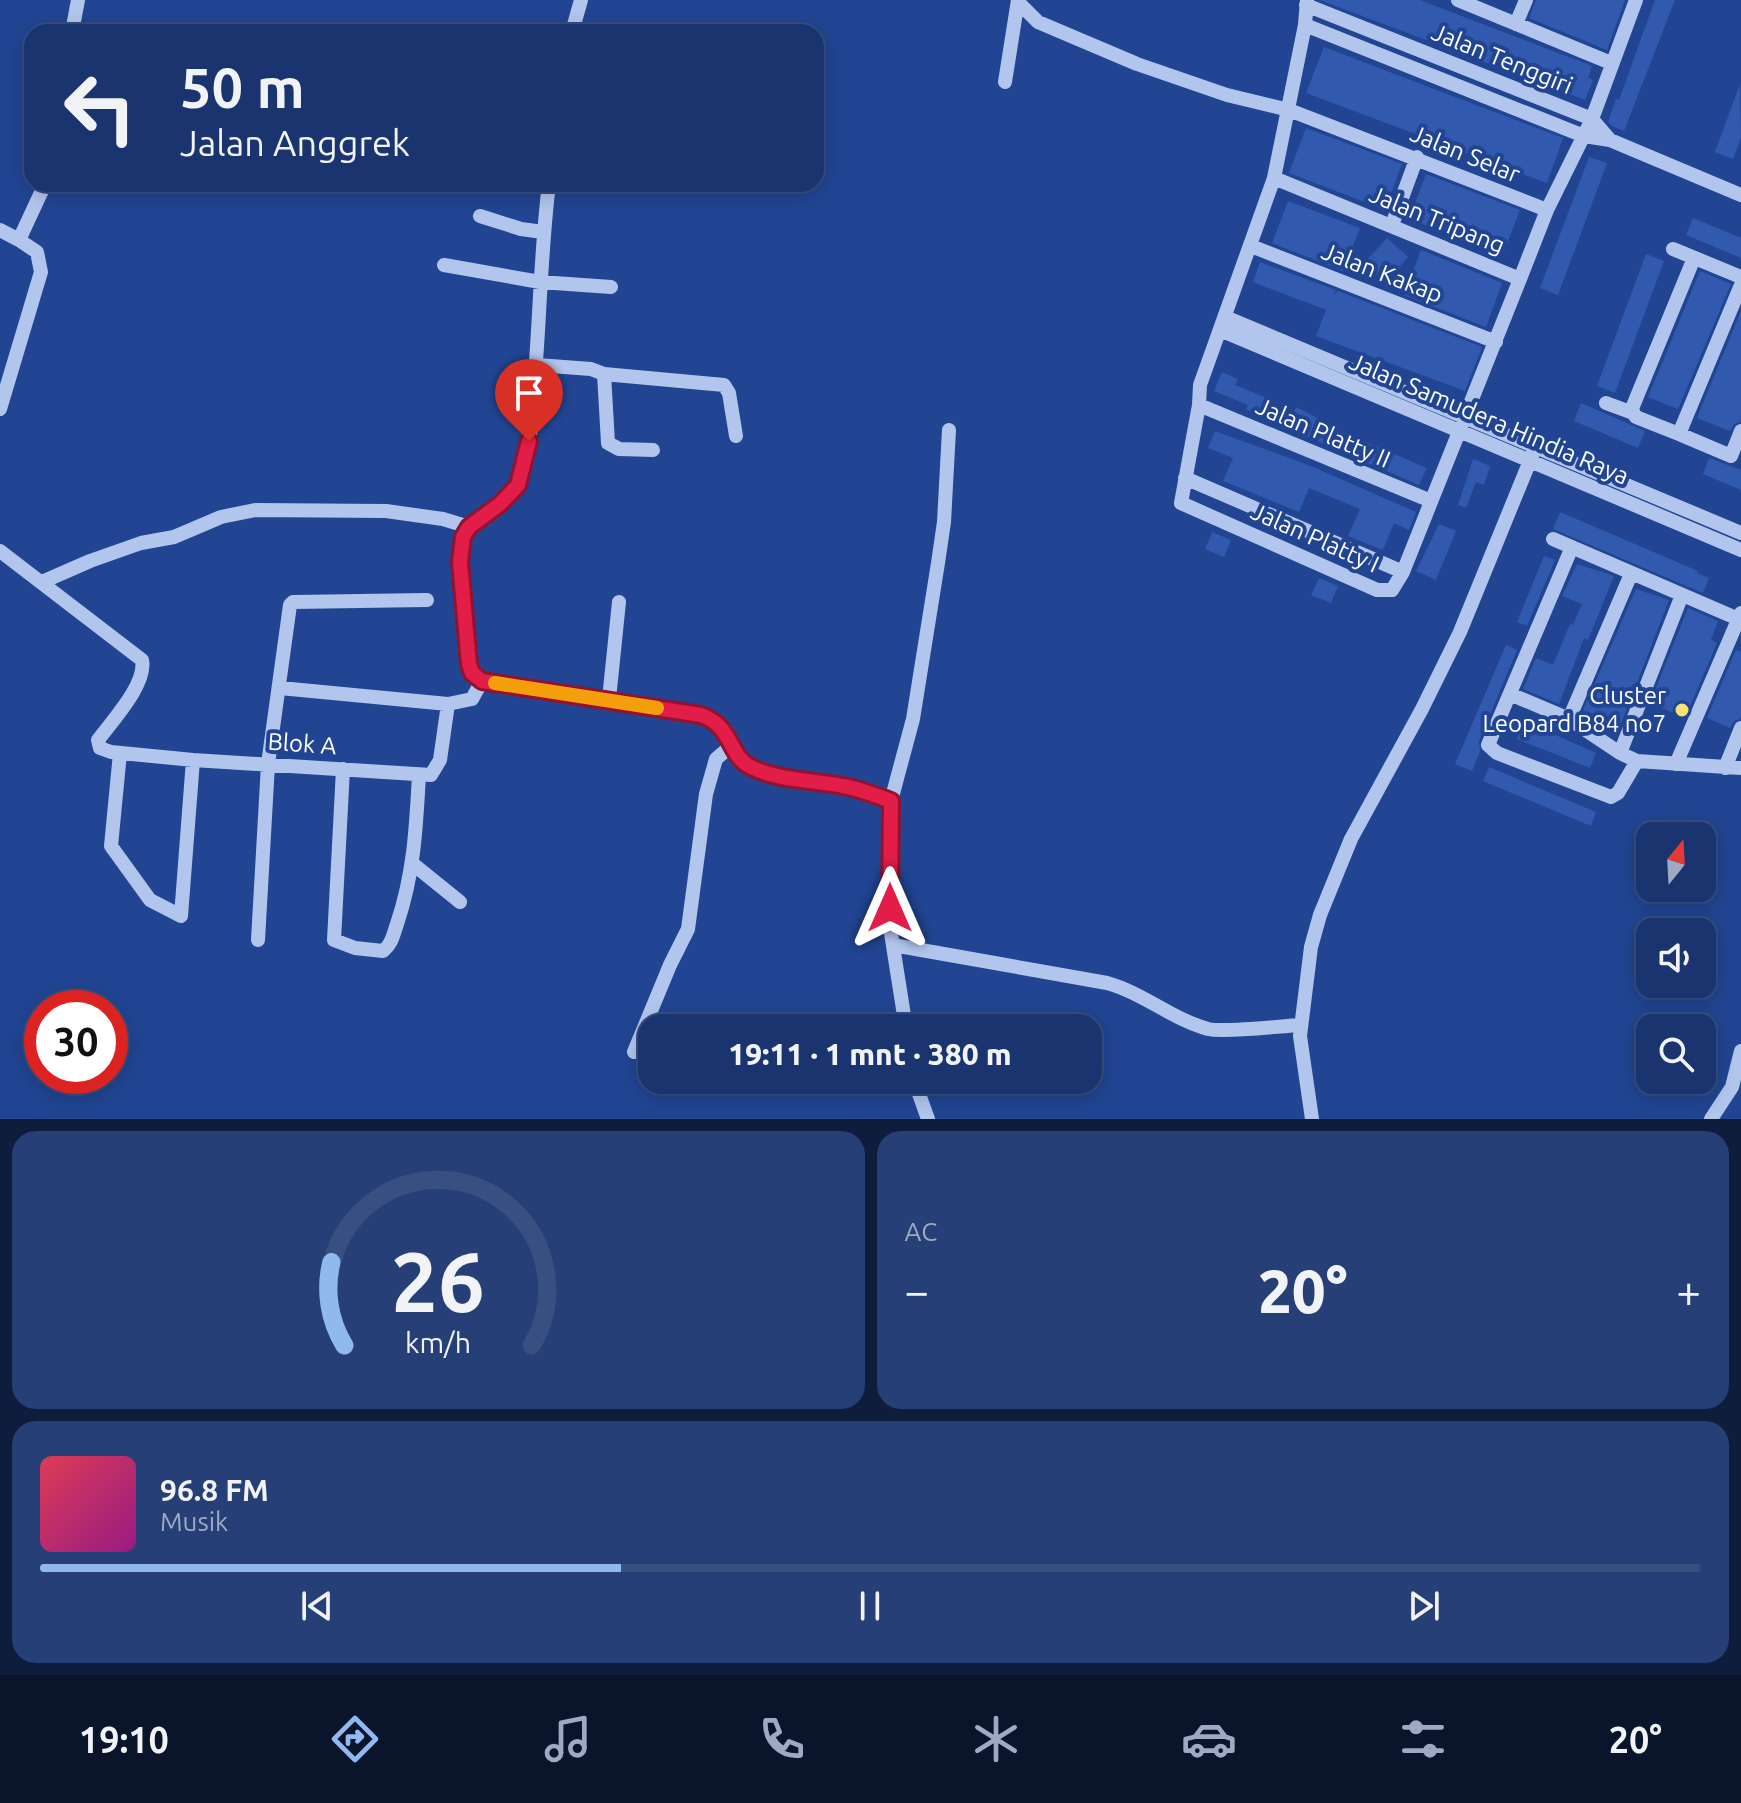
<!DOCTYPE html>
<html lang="id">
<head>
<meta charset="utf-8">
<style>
	:root { --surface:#19346e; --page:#263f76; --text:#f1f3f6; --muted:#9faac2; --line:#374f81; --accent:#90b9f0 }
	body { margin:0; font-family:Ubuntu,sans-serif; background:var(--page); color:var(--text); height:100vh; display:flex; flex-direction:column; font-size:30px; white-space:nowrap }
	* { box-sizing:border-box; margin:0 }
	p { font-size:26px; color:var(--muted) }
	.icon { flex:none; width:44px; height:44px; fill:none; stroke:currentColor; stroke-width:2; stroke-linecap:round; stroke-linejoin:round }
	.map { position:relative; height:1119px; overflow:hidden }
	.side { display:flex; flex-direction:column; gap:12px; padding:12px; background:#0e1d3c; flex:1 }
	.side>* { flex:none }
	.hud { position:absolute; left:24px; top:24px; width:800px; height:168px; border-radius:24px; box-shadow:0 4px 20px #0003,0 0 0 2px var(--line); background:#19346e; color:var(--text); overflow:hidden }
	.needle { width:52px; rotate:18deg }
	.fabs { position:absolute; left:1636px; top:822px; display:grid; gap:16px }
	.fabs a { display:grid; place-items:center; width:80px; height:80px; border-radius:16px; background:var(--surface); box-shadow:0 4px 20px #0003,0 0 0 2px var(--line); font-size:40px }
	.speed { position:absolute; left:24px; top:990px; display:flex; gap:16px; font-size:40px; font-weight:700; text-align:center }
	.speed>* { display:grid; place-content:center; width:104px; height:104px; border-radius:50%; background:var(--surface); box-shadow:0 4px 20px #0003,0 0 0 2px var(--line); line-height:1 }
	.speed .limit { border:12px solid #d22; background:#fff; color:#111 }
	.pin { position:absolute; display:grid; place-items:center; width:68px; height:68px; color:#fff; margin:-82px -34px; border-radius:50% 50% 50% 0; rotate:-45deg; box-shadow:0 0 8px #0007 }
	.pin .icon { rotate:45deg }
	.me { position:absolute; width:88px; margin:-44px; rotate:0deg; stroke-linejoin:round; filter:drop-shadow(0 0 6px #0008) }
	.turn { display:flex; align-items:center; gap:28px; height:168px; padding:0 24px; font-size:36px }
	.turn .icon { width:104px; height:104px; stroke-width:2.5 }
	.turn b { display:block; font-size:56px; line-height:68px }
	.big { font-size:60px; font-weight:800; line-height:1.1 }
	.side .widget { flex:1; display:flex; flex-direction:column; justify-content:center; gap:12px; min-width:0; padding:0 28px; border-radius:24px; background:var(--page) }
	.side .dial { align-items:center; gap:0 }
	.dial svg { height:208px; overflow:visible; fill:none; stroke:var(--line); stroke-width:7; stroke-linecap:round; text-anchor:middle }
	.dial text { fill:var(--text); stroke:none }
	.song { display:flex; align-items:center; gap:24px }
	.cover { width:96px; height:96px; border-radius:12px; background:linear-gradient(135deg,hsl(350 70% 55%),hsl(310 70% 35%)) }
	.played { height:8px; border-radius:4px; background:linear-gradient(90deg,var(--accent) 35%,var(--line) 35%) }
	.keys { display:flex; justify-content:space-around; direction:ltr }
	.heat { display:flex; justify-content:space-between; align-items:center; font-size:44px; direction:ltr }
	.side .tiles { flex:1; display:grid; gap:12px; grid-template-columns:1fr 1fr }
	.widget:last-child { grid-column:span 2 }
	.trip { position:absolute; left:638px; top:1014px; width:464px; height:80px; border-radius:24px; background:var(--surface); box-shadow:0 4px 20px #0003,0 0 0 2px var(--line); font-weight:800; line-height:80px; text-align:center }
	.tabs { display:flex; height:128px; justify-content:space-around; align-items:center; background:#0a152c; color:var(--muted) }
	.tabs .icon { width:56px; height:56px }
	.tabs .on { color:var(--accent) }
	.tabs b { font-size:36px; color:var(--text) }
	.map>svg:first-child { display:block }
	.building { fill:#315aaf }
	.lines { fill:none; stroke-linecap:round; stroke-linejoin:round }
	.minor { stroke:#b2c6ed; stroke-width:14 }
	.route-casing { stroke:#92132f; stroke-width:20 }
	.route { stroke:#e11d48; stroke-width:14 }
	.slow { stroke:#f59e0b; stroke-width:14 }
	.poi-dot { fill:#fae274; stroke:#214592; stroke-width:3 }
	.labels { text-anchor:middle; stroke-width:8; stroke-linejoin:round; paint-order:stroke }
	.street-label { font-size:24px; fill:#fff; stroke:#214592 }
	.poi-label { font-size:24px; fill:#fff; stroke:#214592; text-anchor:end }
</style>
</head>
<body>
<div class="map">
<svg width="1741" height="1119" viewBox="0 0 1741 1119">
	<rect width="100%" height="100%" fill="#214592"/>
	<!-- building -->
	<path class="building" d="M1320 0H1420L1592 66 1588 78 1593 80 1585 100Z
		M1536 0H1625L1607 50 1529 18Z
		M1655 0H1675L1624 131 1612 126 1608 122 1616 99 1619 100Z
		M1324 47 1563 138 1547 183 1306 93Z
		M1740 84 1741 137 1733 159 1715 152Z
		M1306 128 1402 164 1385 210 1289 173Z
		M1589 157 1607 163 1558 295 1540 288Z
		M1426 174 1520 210 1503 254 1409 219Z
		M1288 201 1360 228 1343 271 1272 243Z
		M1693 218 1741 238V258L1686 235Z
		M1387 238 1408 257 1385 283 1364 263Z
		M1421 250 1502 283 1486 327 1404 295Z
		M1646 254 1664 261 1615 393 1597 386Z
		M1260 262 1336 290 1334 295 1338 291 1482 347 1465 391 1316 336 1326 310 1253 282Z
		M1700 271 1731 284 1678 409 1648 397Z
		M1741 311V421L1734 424 1730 431 1697 418Z
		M1222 372 1238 379 1235 385 1272 400 1265 417 1246 409 1248 405 1214 391Z
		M1581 403 1645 431 1638 448 1574 421Z
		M1296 407 1333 426V428L1427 468 1419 485 1287 428Z
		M1215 431 1311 466 1416 512 1409 530 1394 523 1383 550 1348 536 1360 509 1309 488 1299 512 1223 481 1233 458 1208 448Z
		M1709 458 1741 470V490L1703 474Z
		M1473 459 1490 466 1484 485 1476 482 1466 508 1458 505Z
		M1560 512 1698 571 1697 573 1709 578 1703 593 1553 529Z
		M1439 524 1456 531 1436 580 1416 571Z
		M1212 532 1231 540 1224 557 1205 549Z
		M1544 556 1555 560 1527 626 1517 622Z
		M1577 564 1614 576 1588 640 1584 638 1559 704 1523 689 1536 658 1553 665 1570 624 1573 625 1582 604 1562 596Z
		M1319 578 1338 586 1331 603 1311 595Z
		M1636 589 1669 600 1619 729 1581 715Z
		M1688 608 1718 621 1711 640 1717 643 1685 718 1650 703Z
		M1506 645 1517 650 1479 741 1480 751 1472 771 1455 764Z
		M1736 650 1741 652V718L1734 721 1730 728 1707 718Z
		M1523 724 1550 735 1551 733 1596 753 1590 768 1517 739Z
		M1489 767 1596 812 1591 826 1483 781Z"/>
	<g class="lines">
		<!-- minor -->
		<path class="minor" d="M1458 0 1611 63
			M1018 2 1038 22 1137 64 1227 95 1289 110 1547 210 1592 119 1636 0
			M1306 5 1592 119 1610 140
			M1516 24 1526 0
			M1305 25 1584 136 1610 140 1741 195
			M72 32 78 0
			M572 32 581 0
			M1005 82 1018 0
			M1274 178 1520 279 1403 572 1392 590H1377L1181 503 1199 405 1200 385 1274 178 1305 25 1307 0
			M549 184C540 255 540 327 533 398 531 424 530 452 522 477 513 501 485 509 469 527 461 536 461 550 460 562L469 664 472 673 482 681 701 715C733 726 728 756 751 768 779 781 814 780 843 786 860 789 875 795 891 801
			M480 216 521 229 543 232
			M1392 225 1417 157
			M0 230 19 240 45 184
			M1251 246 1496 342
			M1673 249 1741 277
			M1694 258 1633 406 1632 411 1636 417 1679 434 1741 285
			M444 265 540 282 611 287
			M1520 279 1547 210
			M1225 317 1741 533
			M1220 330 1741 550
			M537 365 591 369 604 374 608 443 619 449 653 450
			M604 374 724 385 729 393 736 436
			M1606 403 1633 413
			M1199 405 1431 501
			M0 409 41 272 37 252 19 240
			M1679 434 1731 456 1741 431
			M1185 478 1403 572
			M1553 539 1741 620
			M1572 547 1488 745 1497 753 1611 797 1618 793 1637 761
			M0 551 142 660C147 684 112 721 98 740L100 748 111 752 193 760 431 775 440 760 448 704
			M42 582 90 561 141 543 174 537 221 517 255 510 386 511 443 519 469 527
			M280 688 448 704 472 699 482 681
			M1510 694 1569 719 1620 753 1637 761 1741 768
			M609 699 619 602
			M1569 719 1631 574
			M120 753 111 846 150 900 181 916 193 760
			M1620 753 1682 595
			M1676 764 1741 613
			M1725 768 1741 728
			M343 769 334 940 355 948 383 951C392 944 393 935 397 924 414 873 416 829 419 775
			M413 864 460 902
			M258 940 268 764 290 605 293 602 427 600
			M893 945 1107 983C1143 993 1172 1019 1208 1029 1226 1033 1280 1026 1301 1025
			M906 1028 890 927 891 801 913 719 938 563 944 522 949 430
			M634 1052 670 965 688 929 706 794 716 759 732 745
			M914 1080 928 1119
			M1312 1119 1300 1036 1311 947 1320 915 1351 839 1422 709 1460 632 1536 446
			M1711 1119 1732 1087 1741 1051"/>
	</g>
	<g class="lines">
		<!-- route casing -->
		<g class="route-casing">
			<path id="route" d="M529 441 518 485 500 504 469 527 463 537 460 562 469 664 472 673 482 681 701 715C733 726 728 756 751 767 779 781 814 780 843 786 860 789 875 795 891 801L890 908"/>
		</g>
		<!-- route -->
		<use href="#route" class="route"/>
		<!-- slow -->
		<path class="slow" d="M495 683 657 708"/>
	</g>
	<!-- markers -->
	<circle class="poi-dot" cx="1682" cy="710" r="8"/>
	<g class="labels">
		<!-- street labels -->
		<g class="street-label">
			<text transform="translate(1502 59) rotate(22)" y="8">Jalan Tenggiri</text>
			<text transform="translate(1465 154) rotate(22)" y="8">Jalan Selar</text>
			<text transform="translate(1437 220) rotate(22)" y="8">Jalan Tripang</text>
			<text transform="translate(1382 273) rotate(21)" y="8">Jalan Kakap</text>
			<text transform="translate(1489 419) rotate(23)" y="8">Jalan Samudera Hindia Raya</text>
			<text transform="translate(1323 433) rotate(23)" y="8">Jalan Platty II</text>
			<text transform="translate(1315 538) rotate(24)" y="8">Jalan Platty I</text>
			<text transform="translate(302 744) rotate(4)" y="8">Blok A</text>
		</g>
		<!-- poi labels -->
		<g class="poi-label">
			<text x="1666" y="704">Cluster<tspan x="1666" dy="28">Leopard B84 no7</tspan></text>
		</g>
	</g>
</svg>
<div class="fabs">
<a><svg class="needle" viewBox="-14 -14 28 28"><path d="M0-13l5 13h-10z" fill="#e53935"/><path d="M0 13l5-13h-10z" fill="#9faac2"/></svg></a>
<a><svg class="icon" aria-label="sound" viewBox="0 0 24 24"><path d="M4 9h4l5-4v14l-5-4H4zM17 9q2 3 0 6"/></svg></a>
<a><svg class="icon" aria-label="search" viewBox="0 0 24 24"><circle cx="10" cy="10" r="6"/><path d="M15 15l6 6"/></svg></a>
</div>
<div class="speed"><div class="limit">30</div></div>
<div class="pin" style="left:529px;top:441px;background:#d93025"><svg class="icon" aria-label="arrive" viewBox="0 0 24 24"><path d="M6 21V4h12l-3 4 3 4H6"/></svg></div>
<svg class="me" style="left:890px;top:908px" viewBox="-20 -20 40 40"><path d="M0-17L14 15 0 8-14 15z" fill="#e11d48" stroke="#fff" stroke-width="4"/></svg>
<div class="trip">19:11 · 1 mnt · 380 m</div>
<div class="hud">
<div class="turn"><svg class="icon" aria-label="left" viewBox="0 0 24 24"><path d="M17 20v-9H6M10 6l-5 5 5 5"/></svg><div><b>50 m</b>Jalan Anggrek</div></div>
</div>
</div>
<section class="side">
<div class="tiles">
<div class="widget dial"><svg viewBox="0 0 100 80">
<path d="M14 69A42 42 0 1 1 86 69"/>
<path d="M14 69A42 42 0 0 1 9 37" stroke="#90b9f0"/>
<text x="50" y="56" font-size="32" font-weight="700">26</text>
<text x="50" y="72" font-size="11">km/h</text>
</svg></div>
<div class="widget"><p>AC</p>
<div class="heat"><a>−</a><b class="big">20°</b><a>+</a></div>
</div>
<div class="widget">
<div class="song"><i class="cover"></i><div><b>96.8 FM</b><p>Musik</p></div></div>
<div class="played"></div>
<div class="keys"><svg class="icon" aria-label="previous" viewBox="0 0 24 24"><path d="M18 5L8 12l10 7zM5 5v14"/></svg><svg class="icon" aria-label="pause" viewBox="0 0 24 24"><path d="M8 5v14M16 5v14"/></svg><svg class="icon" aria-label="next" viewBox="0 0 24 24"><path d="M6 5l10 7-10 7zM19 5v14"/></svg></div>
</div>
</div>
</section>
<nav class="tabs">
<b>19:10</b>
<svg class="icon on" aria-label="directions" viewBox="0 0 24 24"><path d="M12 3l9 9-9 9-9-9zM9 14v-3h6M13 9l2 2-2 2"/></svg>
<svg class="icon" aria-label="music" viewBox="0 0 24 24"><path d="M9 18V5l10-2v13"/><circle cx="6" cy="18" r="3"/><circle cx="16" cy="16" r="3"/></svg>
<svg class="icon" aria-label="phone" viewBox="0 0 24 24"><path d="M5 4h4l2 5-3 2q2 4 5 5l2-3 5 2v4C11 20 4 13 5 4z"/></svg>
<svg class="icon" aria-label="climate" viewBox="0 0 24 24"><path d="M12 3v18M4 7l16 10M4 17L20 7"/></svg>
<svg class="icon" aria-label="car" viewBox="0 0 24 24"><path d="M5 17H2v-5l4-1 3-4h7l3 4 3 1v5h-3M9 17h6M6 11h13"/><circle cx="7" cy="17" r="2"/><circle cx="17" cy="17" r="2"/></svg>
<svg class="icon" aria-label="filters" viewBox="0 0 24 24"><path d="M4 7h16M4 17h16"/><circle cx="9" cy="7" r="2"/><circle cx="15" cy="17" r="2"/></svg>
<b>20°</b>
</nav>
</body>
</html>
